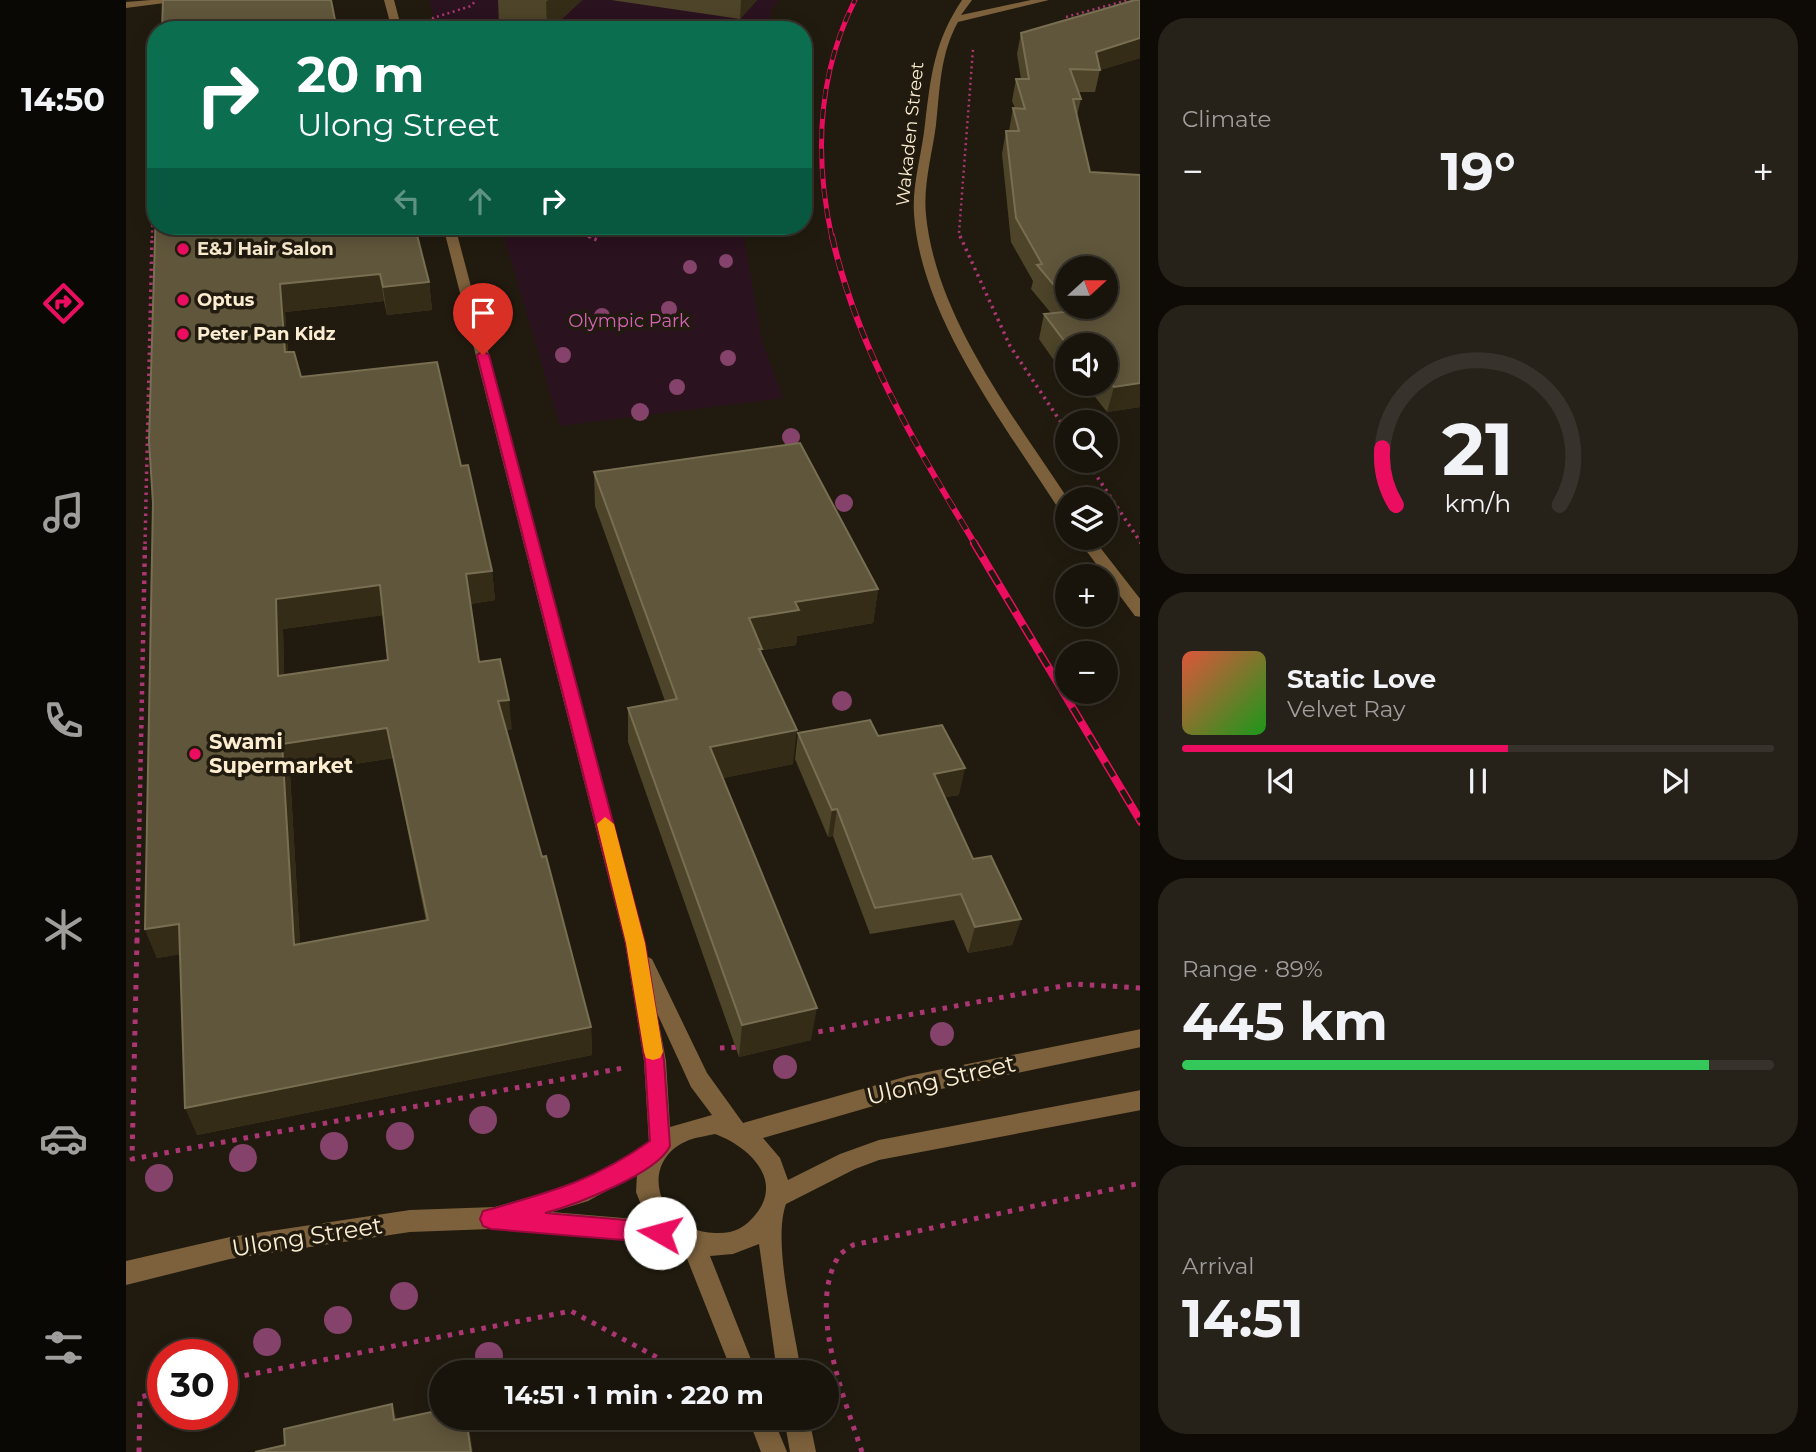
<!DOCTYPE html>
<html lang="en">
<head>
<meta charset="utf-8">
<style>
	:root { --surface:#19140b; --page:#262119; --text:#f1f3f6; --muted:#9f9e9d; --line:#37332c; --accent:#eb0e60 }
	body { margin:0; font-family:Montserrat,sans-serif; background:var(--page); color:var(--text); height:100vh; display:flex; flex-direction:column; font-size:26px; white-space:nowrap }
	* { box-sizing:border-box; margin:0 }
	p { font-size:23px; color:var(--muted) }
	.icon { flex:none; width:38px; height:38px; fill:none; stroke:currentColor; stroke-width:2; stroke-linecap:round; stroke-linejoin:round }
	.map { position:relative; flex:1; overflow:hidden }
	.details { display:flex; flex-direction:column; gap:18px; padding:18px; background:#0e0b06; width:676px }
	.details>* { flex:none }
	.guide { position:absolute; left:21px; top:21px; width:665px; height:214px; border-radius:28px; box-shadow:0 4px 18px #0003,0 0 0 2px var(--line); background:#0b6e4f; color:#fff; overflow:hidden }
	.needle { width:46px; rotate:69deg }
	.fabs { position:absolute; left:929px; top:256px; display:grid; gap:14px }
	.fabs a { display:grid; place-items:center; width:63px; height:63px; border-radius:50%; background:var(--surface); box-shadow:0 4px 18px #0003,0 0 0 2px var(--line); font-size:35px }
	.speed { position:absolute; left:21px; top:1339px; display:flex; gap:14px; font-size:35px; font-weight:700; text-align:center }
	.speed>* { display:grid; place-content:center; width:91px; height:91px; border-radius:50%; background:var(--surface); box-shadow:0 4px 18px #0003,0 0 0 2px var(--line); line-height:1 }
	.speed .limit { border:10px solid #d22; background:#fff; color:#111 }
	.pin { position:absolute; display:grid; place-items:center; width:60px; height:60px; color:#fff; margin:-72px -30px; border-radius:50% 50% 50% 0; rotate:-45deg; box-shadow:0 0 7px #0007 }
	.pin .icon { rotate:45deg }
	.me { position:absolute; width:77px; margin:-38px; rotate:277deg; stroke-linejoin:round; filter:drop-shadow(0 0 5px #0008) }
	.turn { display:flex; align-items:center; gap:24px; height:147px; padding:0 35px; font-size:32px }
	.turn .icon { width:91px; height:91px; stroke-width:2.5 }
	.turn b { display:block; font-size:49px; line-height:60px }
	.lanes { display:flex; align-items:center; height:66px; padding:0 35px; background:#0003; justify-content:center; gap:35px; direction:ltr }
	.lanes .off { opacity:.35 }
	.big { font-size:52px; font-weight:700; line-height:1.1 }
	.details .card { flex:1; display:flex; flex-direction:column; justify-content:center; gap:10px; min-width:0; padding:0 24px; border-radius:28px; background:var(--page) }
	.details .dial { align-items:center; gap:0 }
	.dial svg { height:182px; overflow:visible; fill:none; stroke:var(--line); stroke-width:7; stroke-linecap:round; text-anchor:middle }
	.dial text { fill:var(--text); stroke:none }
	.song { display:flex; align-items:center; gap:21px }
	.cover { width:84px; height:84px; border-radius:10px; background:linear-gradient(135deg,hsl(10 70% 55%),hsl(120 70% 35%)) }
	.played { height:7px; border-radius:4px; background:linear-gradient(90deg,var(--accent) 55%,var(--line) 55%) }
	.keys { display:flex; justify-content:space-around; direction:ltr }
	.heat { display:flex; justify-content:space-between; align-items:center; font-size:38px; direction:ltr }
	.charge { height:10px; border-radius:5px; background:linear-gradient(90deg,#34c759 89%,var(--line) 0) }
	.trip { position:absolute; left:303px; top:1360px; width:410px; height:70px; border-radius:35px; background:var(--surface); box-shadow:0 4px 18px #0003,0 0 0 2px var(--line); font-weight:700; line-height:70px; text-align:center }
	main { display:flex; flex:1; min-height:0 }
	.dock { display:flex; flex-direction:column; width:126px; justify-content:space-around; align-items:center; background:#0a0804; color:var(--muted) }
	.dock .icon { width:49px; height:49px }
	.dock .on { color:var(--accent) }
	.dock b { font-size:32px; color:var(--text) }
	.map>svg:first-child { display:block }
	.green { fill:#2a121e }
	.lines { fill:none; stroke-linecap:round; stroke-linejoin:round }
	.path-far3 { stroke:#ac3674; stroke-width:2.5; stroke-dasharray:2 3.5; stroke-linecap:butt }
	.path-far2 { stroke:#ac3674; stroke-width:3.5; stroke-dasharray:2.5 4.5; stroke-linecap:butt }
	.path-far1 { stroke:#ac3674; stroke-width:4.5; stroke-dasharray:3.5 5; stroke-linecap:butt }
	.path { stroke:#ac3674; stroke-width:5; stroke-dasharray:4.5 7; stroke-linecap:butt }
	.minor { fill:#7d613c; fill-rule:evenodd }
	.rail-far2-casing { stroke:#eb0e60; stroke-width:5 }
	.rail-far1-casing { stroke:#eb0e60; stroke-width:6 }
	.rail-casing { stroke:#eb0e60; stroke-width:8 }
	.rail-far2 { stroke:#211b0f; stroke-width:3.5; stroke-dasharray:10; stroke-linecap:butt }
	.rail-far1 { stroke:#211b0f; stroke-width:4.5; stroke-dasharray:12; stroke-linecap:butt }
	.rail { stroke:#211b0f; stroke-width:5; stroke-dasharray:16; stroke-linecap:butt }
	.tree { fill:#85426b }
	.wall { fill:#4d4429; fill-rule:evenodd }
	.shaded-wall { fill:#342c17 }
	.building { fill:#60563b; stroke:#786e52; stroke-width:2; fill-rule:evenodd }
	.route { fill:#eb0e60; stroke:#99093e; stroke-width:2 }
	.slow { fill:#f59e0b }
	.poi-dot { fill:#eb0e60; stroke:#211b0f; stroke-width:2.5 }
	.labels { text-anchor:middle; stroke-width:7; stroke-linejoin:round; paint-order:stroke }
	.far-street-label { font-size:18px; fill:#fcedd1; stroke:#211b0f }
	.far-poi-label { font-size:18px; font-weight:bold; fill:#fcedd1; stroke:#211b0f; text-anchor:start }
	.far-park-label { font-size:18px; fill:#d762b7; stroke:#211b0f }
	.poi-label { font-size:21px; font-weight:bold; fill:#fcedd1; stroke:#211b0f; text-anchor:start }
	.near-street-label { font-size:24px; fill:#fcedd1; stroke:#211b0f }
</style>
</head>
<body>
<main>
<nav class="dock">
<b>14:50</b>
<svg class="icon on" aria-label="directions" viewBox="0 0 24 24"><path d="M12 3l9 9-9 9-9-9zM9 14v-3h6M13 9l2 2-2 2"/></svg>
<svg class="icon" aria-label="music" viewBox="0 0 24 24"><path d="M9 18V5l10-2v13"/><circle cx="6" cy="18" r="3"/><circle cx="16" cy="16" r="3"/></svg>
<svg class="icon" aria-label="phone" viewBox="0 0 24 24"><path d="M5 4h4l2 5-3 2q2 4 5 5l2-3 5 2v4C11 20 4 13 5 4z"/></svg>
<svg class="icon" aria-label="climate" viewBox="0 0 24 24"><path d="M12 3v18M4 7l16 10M4 17L20 7"/></svg>
<svg class="icon" aria-label="car" viewBox="0 0 24 24"><path d="M5 17H2v-5l4-1 3-4h7l3 4 3 1v5h-3M9 17h6M6 11h13"/><circle cx="7" cy="17" r="2"/><circle cx="17" cy="17" r="2"/></svg>
<svg class="icon" aria-label="filters" viewBox="0 0 24 24"><path d="M4 7h16M4 17h16"/><circle cx="9" cy="7" r="2"/><circle cx="15" cy="17" r="2"/></svg>
</nav>
<div class="map">
<svg width="1015" height="1452" viewBox="0 0 1015 1452">
	<rect width="100%" height="100%" fill="#211b0f"/>
	<!-- green -->
	<path class="green" d="M303 0H653L646 9 640 30H312Z
		M375 226H616L636 341 657 398 434 426Z"/>
	<g class="lines">
		<!-- path-far3 -->
		<path class="path-far3" d="M940 17 1002 0
			M310 30 307 18 345 6 350 0
			M438 226 466 238
			M26 238 30 43
			M835 238 833 233 847 49"/>
		<!-- path-far2 -->
		<path class="path-far2" d="M462 236 473 241
			M834 236 884 346 942 433
			M960 460 1015 543
			M19 544 26 236"/>
		<!-- path-far1 -->
		<path class="path-far1" d="M11 941 19 543"/>
		<!-- path -->
		<path class="path" d="M11 939 6 1159 497 1068
			M681 1034 947 984 1015 988
			M594 1048 614 1047
			M96 1380 445 1311 547 1366 572 1364
			M13 1452 14 1397 37 1392
			M736 1452C719 1400 682 1311 711 1259 713 1253 722 1249 727 1245L1015 1183"/>
		<!-- minor -->
		<path class="minor" d="M25 0H62L0 8V2Z
			M258 0H268L276 30H266Z
			M836 0H846L835 15 905 0H923L832 22C814 54 814 89 810 125 806 155 797 185 800 215 810 317 887 415 942 499V516L934 511C879 425 795 318 788 214 786 184 796 154 799 124 805 75 808 42 836 0Z
			M317 226H329L522 957 526 959 581 1073 617 1123 782 1076 1015 1029V1047L782 1096 637 1138 654 1158 662 1180 714 1154 753 1140 1015 1090V1110L753 1160 729 1169 660 1204C646 1242 669 1330 675 1372H651L633 1244 607 1254 584 1256 630 1372H606L558 1251 517 1241 365 1229 284 1232 104 1259 0 1285V1261L104 1237 284 1210 369 1207 449 1184 523 1144 518 1061 499 943ZM531 1013 565 1087 586 1115 544 1127 540 1061ZM589 1134C622 1146 658 1179 630 1214 619 1228 607 1234 589 1233 531 1231 510 1161 563 1140 571 1137 581 1136 589 1134ZM511 1174 510 1192 521 1220 426 1212 462 1201Z
			M950 537H966L1015 600V617L1009 616Z
			M622 1418H647L661 1452H635Z
			M658 1418H683L690 1452H664Z"/>
		<!-- rail-far2 casing -->
		<g class="rail-far2-casing">
			<path id="rail-far2" d="M706 238C688 156 691 76 729 0"/>
		</g>
		<!-- rail-far1 casing -->
		<g class="rail-far1-casing">
			<path id="rail-far1" d="M706 236C731 348 791 448 849 544"/>
		</g>
		<!-- rail casing -->
		<g class="rail-casing">
			<path id="rail" d="M848 543 1015 822"/>
		</g>
		<!-- rail-far2 -->
		<use href="#rail-far2" class="rail-far2"/>
		<!-- rail-far1 -->
		<use href="#rail-far1" class="rail-far1"/>
		<!-- rail -->
		<use href="#rail" class="rail"/>
	</g>
	<!-- trees -->
	<g class="tree">
		<circle cx="600" cy="261" r="7"/>
		<circle cx="564" cy="267" r="7"/>
		<circle cx="543" cy="309" r="8"/>
		<circle cx="476" cy="316" r="8"/>
		<circle cx="437" cy="355" r="8"/>
		<circle cx="602" cy="358" r="8"/>
		<circle cx="551" cy="387" r="8"/>
		<circle cx="514" cy="412" r="9"/>
		<circle cx="665" cy="437" r="9"/>
		<circle cx="718" cy="503" r="9"/>
		<circle cx="716" cy="701" r="10"/>
		<circle cx="816" cy="1034" r="12"/>
		<circle cx="659" cy="1067" r="12"/>
		<circle cx="432" cy="1106" r="12"/>
		<circle cx="357" cy="1120" r="14"/>
		<circle cx="274" cy="1136" r="14"/>
		<circle cx="208" cy="1146" r="14"/>
		<circle cx="117" cy="1158" r="14"/>
		<circle cx="33" cy="1178" r="14"/>
		<circle cx="278" cy="1296" r="14"/>
		<circle cx="212" cy="1320" r="14"/>
		<circle cx="141" cy="1342" r="14"/>
		<circle cx="363" cy="1356" r="14"/>
	</g>
	<!-- wall -->
	<path class="wall" d="M372 0H456L424 30H408L373 24Z
		M485 0H631L614 19Z
		M1007 0H1014V58L974 70 969 92H952L955 99 951 115 964 172 1014 175V407L981 412 958 383H980V345H942V371L936 372 913 339 918 314 925 313 905 289 907 281 885 242 876 154 880 131H883L887 108H889L886 101 890 79H895L891 54 895 33ZM942 268 980 306H942Z
		M30 206 303 282 306 310 261 315 258 301 159 312 162 352 175 377 335 466 366 571 369 600 344 604 353 662 386 729 380 730 465 1027 466 1055 71 1135 54 954 31 958 19 929 27 503ZM257 615 262 660 158 675 157 629ZM267 758 300 921 174 944 164 774Z
		M468 472 752 589 747 623 671 636 670 645 636 650 635 654 667 764 597 778 685 1040 613 1057 502 742V708L539 701 469 506Z
		M672 733 833 795 819 797 847 859 895 919 886 945 842 953 828 920 744 934 707 836 702 837 669 759Z"/>
	<!-- shaded-wall -->
	<path class="shaded-wall" d="M422 0H456L424 30H421L420 2Z
		M615 0H631L614 19Z
		M1014 38V58L974 70 970 52Z
		M254 274 258 301 159 312 164 381 159 352 154 284Z
		M303 282 306 310 261 315 257 287Z
		M1014 383V407L981 412 988 387Z
		M366 571 369 600 343 604 340 574Z
		M254 585 259 615 157 629 159 706 152 676 150 599Z
		M752 589 747 623 671 636 670 645 636 650 633 683 623 618 669 602Z
		M383 700 386 729 375 731 372 701Z
		M261 728 267 758 164 774 176 974 168 945 156 744Z
		M671 730 667 764 583 781 584 747Z
		M839 768 833 795 803 800 808 774Z
		M711 809 707 836 702 837 706 810Z
		M895 919 886 945 842 953 849 927Z
		M53 924 64 953 31 958 19 929Z
		M691 1008 685 1040 613 1057 616 1025Z
		M465 1027 466 1055 71 1135 59 1108Z
		M266 1404 275 1432 268 1420Z
		M340 1418H341L344 1433 347 1452H345Z"/>
	<!-- building -->
	<path class="building" d="M37 0H205L211 30H36Z
		M1009 0H1014V38L970 52 974 70 944 69 955 99H947L964 172 1014 175V383L988 387 980 377V345H942V346L918 314 949 311 945 306H980V268H942V302L911 265 916 264 890 218 880 131H893L887 108 899 109 890 79H903L895 33Z
		M30 206V226H284L286 231H290L303 282 257 287 254 274 154 284 159 352H168L175 377 311 362 335 466 342 465 366 571 340 574 353 662 374 659 383 700 372 701 416 857 420 856 465 1027 59 1108 53 924 19 929 27 503 23 441ZM254 585 262 660 152 676 150 599ZM261 728 302 920 168 945 156 744Z
		M674 443 752 589 669 602 673 610 623 618 636 649H633L671 730 584 747 691 1008 616 1025 502 708 551 699 468 472Z
		M744 720 752 736 816 725 839 768 808 774 847 859 865 856 895 919 849 927 835 894 749 908 711 809 706 810 672 733Z
		M266 1404 268 1420 315 1410V1418H340L345 1452H129L159 1445 158 1429Z"/>
	<!-- route -->
	<path class="route" d="M357 351 363 355 519 943 538 1061 544 1146C531 1174 448 1205 419 1213L534 1223 541 1226 545 1233 541 1240 534 1243 365 1229 357 1226 354 1219 357 1211 365 1209C428 1191 469 1180 524 1141L519 1061 500 943 351 355Z"/>
	<!-- slow -->
	<path class="slow" d="M479 817 488 824 519 943 537 1052 534 1058 527 1060 520 1058 518 1052 500 943 471 824Z"/>
	<!-- markers -->
	<g class="poi-dot">
		<circle cx="57" cy="249" r="7"/>
		<circle cx="57" cy="300" r="7"/>
		<circle cx="57" cy="334" r="7"/>
		<circle cx="69" cy="754" r="7"/>
	</g>
	<g class="labels">
		<!-- far-street labels -->
		<g class="far-street-label">
			<text transform="translate(784 134) rotate(-84)" y="6">Wakaden Street</text>
		</g>
		<!-- far-poi labels -->
		<g class="far-poi-label">
			<text x="71" y="255">E&amp;J Hair Salon</text>
			<text x="71" y="306">Optus</text>
			<text x="71" y="340">Peter Pan Kidz</text>
		</g>
		<!-- far-park labels -->
		<g class="far-park-label">
			<text x="503" y="327">Olympic Park</text>
		</g>
		<!-- poi labels -->
		<g class="poi-label">
			<text x="83" y="749">Swami<tspan x="83" dy="24">Supermarket</tspan></text>
		</g>
		<!-- near-street labels -->
		<g class="near-street-label">
			<text transform="translate(815 1080) rotate(-13)" y="8">Ulong Street</text>
			<text transform="translate(181 1237) rotate(-9)" y="8">Ulong Street</text>
		</g>
	</g>
</svg>
<div class="fabs">
<a><svg class="needle" viewBox="-14 -14 28 28"><path d="M0-13l5 13h-10z" fill="#e53935"/><path d="M0 13l5-13h-10z" fill="#9f9e9d"/></svg></a>
<a><svg class="icon" aria-label="sound" viewBox="0 0 24 24"><path d="M4 9h4l5-4v14l-5-4H4zM17 9q2 3 0 6"/></svg></a>
<a><svg class="icon" aria-label="search" viewBox="0 0 24 24"><circle cx="10" cy="10" r="6"/><path d="M15 15l6 6"/></svg></a>
<a><svg class="icon" aria-label="layers" viewBox="0 0 24 24"><path d="M12 4l9 5-9 5-9-5zM3 14l9 5 9-5"/></svg></a>
<a>+</a>
<a>−</a>
</div>
<div class="speed"><div class="limit">30</div></div>
<div class="pin" style="left:357px;top:355px;background:#d93025"><svg class="icon" aria-label="arrive" viewBox="0 0 24 24"><path d="M6 21V4h12l-3 4 3 4H6"/></svg></div>
<svg class="me" style="left:534px;top:1233px" viewBox="-20 -20 40 40"><circle r="19" fill="#fff"/><path d="M0-13L10 11 0 6-10 11z" fill="#eb0e60"/></svg>
<div class="trip">14:51 · 1 min · 220 m</div>
<div class="guide">
<div class="turn"><svg class="icon" aria-label="right" viewBox="0 0 24 24"><path d="M7 20v-9h11M14 6l5 5-5 5"/></svg><div><b>20 m</b>Ulong Street</div></div>
<div class="lanes"><svg class="icon off" aria-label="left" viewBox="0 0 24 24"><path d="M17 20v-9H6M10 6l-5 5 5 5"/></svg><svg class="icon off" aria-label="ahead" viewBox="0 0 24 24"><path d="M12 20V5M6 11l6-6 6 6"/></svg><svg class="icon" aria-label="right" viewBox="0 0 24 24"><path d="M7 20v-9h11M14 6l5 5-5 5"/></svg></div>
</div>
</div>
<section class="details">
<div class="card"><p>Climate</p>
<div class="heat"><a>−</a><b class="big">19°</b><a>+</a></div>
</div>
<div class="card dial"><svg viewBox="0 0 100 80">
<path d="M14 69A42 42 0 1 1 86 69"/>
<path d="M14 69A42 42 0 0 1 8 44" stroke="#eb0e60"/>
<text x="50" y="56" font-size="32" font-weight="700">21</text>
<text x="50" y="72" font-size="11">km/h</text>
</svg></div>
<div class="card">
<div class="song"><i class="cover"></i><div><b>Static Love</b><p>Velvet Ray</p></div></div>
<div class="played"></div>
<div class="keys"><svg class="icon" aria-label="previous" viewBox="0 0 24 24"><path d="M18 5L8 12l10 7zM5 5v14"/></svg><svg class="icon" aria-label="pause" viewBox="0 0 24 24"><path d="M8 5v14M16 5v14"/></svg><svg class="icon" aria-label="next" viewBox="0 0 24 24"><path d="M6 5l10 7-10 7zM19 5v14"/></svg></div>
</div>
<div class="card"><p>Range · 89%</p><b class="big">445 km</b><div class="charge"></div></div>
<div class="card"><p>Arrival</p><b class="big">14:51</b></div>
</section>
</main>
</body>
</html>
